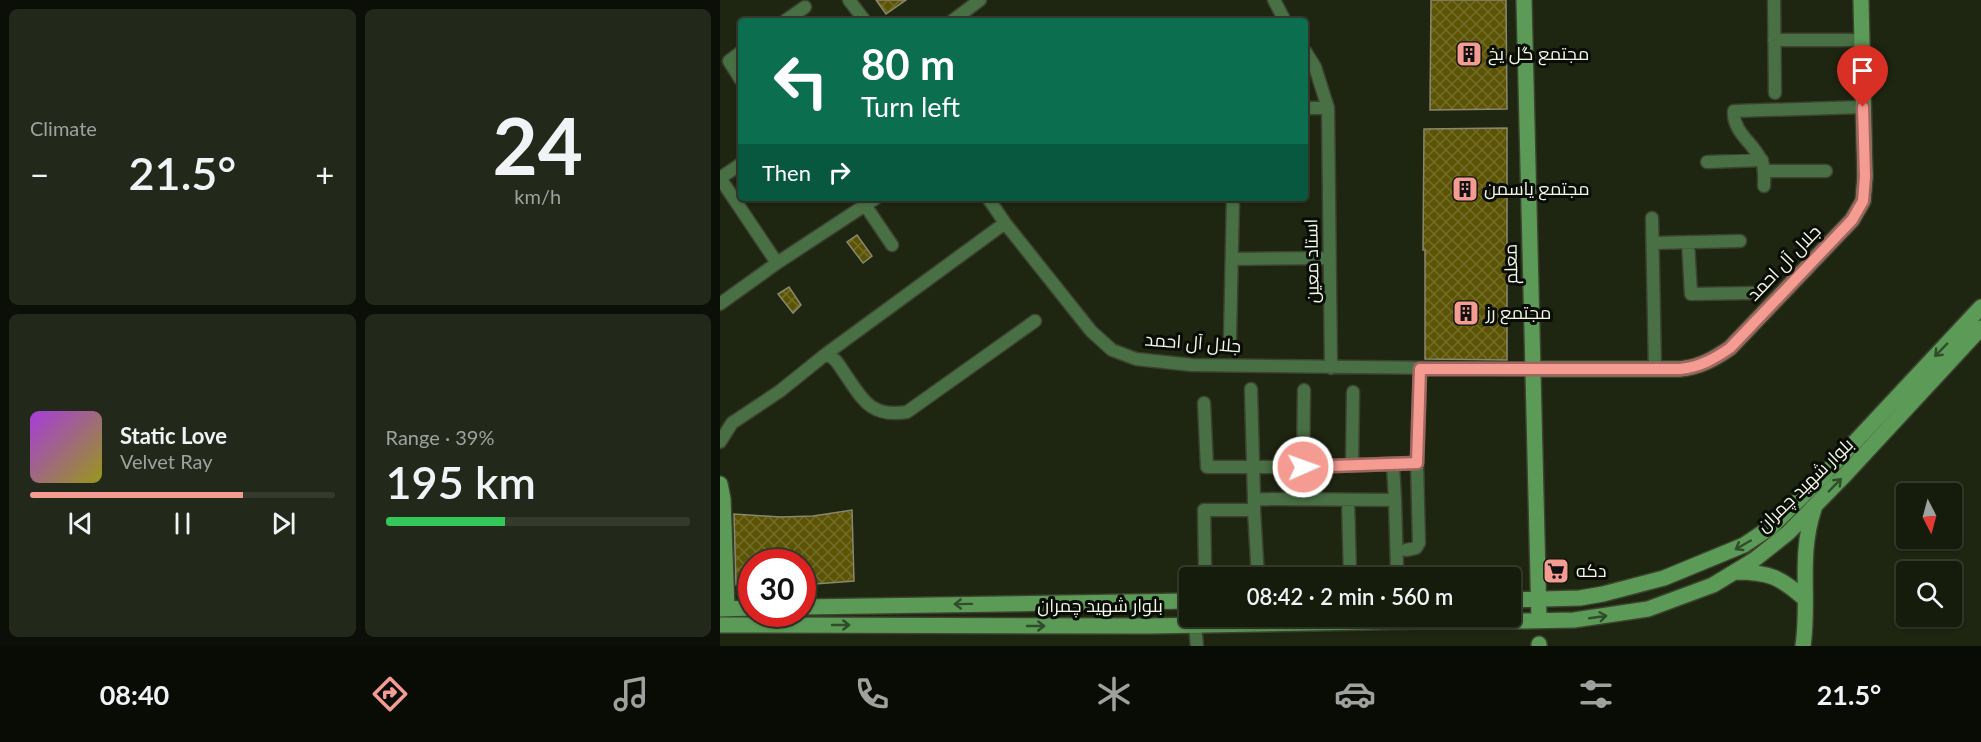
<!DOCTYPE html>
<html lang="en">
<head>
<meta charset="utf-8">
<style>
	:root { --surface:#161c0c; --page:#23291a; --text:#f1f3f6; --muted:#9ea19d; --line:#353a2d; --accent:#f59c92 }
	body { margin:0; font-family:Lato,Cairo,sans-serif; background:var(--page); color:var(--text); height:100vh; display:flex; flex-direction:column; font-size:22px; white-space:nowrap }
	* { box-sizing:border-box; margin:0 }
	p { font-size:20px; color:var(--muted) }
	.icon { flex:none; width:33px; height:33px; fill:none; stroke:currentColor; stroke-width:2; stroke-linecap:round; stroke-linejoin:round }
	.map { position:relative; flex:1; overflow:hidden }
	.panel { display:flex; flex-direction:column; gap:9px; padding:9px; background:#0c0f07; width:720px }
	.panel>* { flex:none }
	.hud { position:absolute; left:18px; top:18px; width:570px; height:183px; border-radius:6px; box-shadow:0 2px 4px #0004,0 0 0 2px var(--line); background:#0b6e4f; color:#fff; overflow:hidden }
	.needle { width:39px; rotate:174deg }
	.tools { position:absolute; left:1176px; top:483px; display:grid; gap:12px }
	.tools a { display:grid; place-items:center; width:66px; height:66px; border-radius:6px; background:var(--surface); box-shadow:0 2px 4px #0004,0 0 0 2px var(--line); font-size:30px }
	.speed { position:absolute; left:18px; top:549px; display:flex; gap:12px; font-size:30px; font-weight:700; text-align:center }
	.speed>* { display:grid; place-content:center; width:78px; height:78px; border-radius:50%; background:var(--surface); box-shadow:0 2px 4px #0004,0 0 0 2px var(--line); line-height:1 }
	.speed .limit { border:9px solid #d22; background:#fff; color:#111 }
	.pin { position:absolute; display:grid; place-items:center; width:51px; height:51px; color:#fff; margin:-62px -26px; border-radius:50% 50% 50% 0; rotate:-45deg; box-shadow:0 0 6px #0007 }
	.pin .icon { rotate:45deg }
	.me { position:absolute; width:66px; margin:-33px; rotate:88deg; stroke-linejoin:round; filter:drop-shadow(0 0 4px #0008) }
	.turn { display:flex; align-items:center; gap:21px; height:126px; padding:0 24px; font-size:27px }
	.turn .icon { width:78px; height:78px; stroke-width:2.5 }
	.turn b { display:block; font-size:42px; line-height:51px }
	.then { display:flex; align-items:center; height:57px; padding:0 24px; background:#0003; gap:12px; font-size:22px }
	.big { font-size:45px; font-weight:600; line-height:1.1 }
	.panel .card { flex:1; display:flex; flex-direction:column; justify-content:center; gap:9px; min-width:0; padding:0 21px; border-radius:9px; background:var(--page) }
	.panel .dial { align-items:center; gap:0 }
	.dial b { font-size:78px; line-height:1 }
	.song { display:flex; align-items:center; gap:18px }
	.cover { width:72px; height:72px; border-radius:9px; background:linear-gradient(135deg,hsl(280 70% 55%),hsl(60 70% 35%)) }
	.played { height:6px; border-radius:3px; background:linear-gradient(90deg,var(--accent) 70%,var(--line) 70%) }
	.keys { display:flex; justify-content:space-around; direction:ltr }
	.heat { display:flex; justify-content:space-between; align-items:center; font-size:33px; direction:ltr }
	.charge { height:9px; border-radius:4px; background:linear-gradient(90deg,#34c759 39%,var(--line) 0) }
	.panel .tiles { flex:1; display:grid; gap:9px; grid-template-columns:repeat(2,1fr) }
	.trip { position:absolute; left:459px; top:567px; width:342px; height:60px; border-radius:6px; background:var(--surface); box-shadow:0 2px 4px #0004,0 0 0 2px var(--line); font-weight:600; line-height:60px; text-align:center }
	.tab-bar { display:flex; height:96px; justify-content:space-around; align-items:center; background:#090b05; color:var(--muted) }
	.tab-bar .icon { width:42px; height:42px }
	.tab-bar .active { color:var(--accent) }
	.tab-bar b { font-size:27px; color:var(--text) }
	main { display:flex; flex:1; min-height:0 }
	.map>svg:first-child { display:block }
	.building { fill:url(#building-cross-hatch); stroke:#89886e; stroke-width:1.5 }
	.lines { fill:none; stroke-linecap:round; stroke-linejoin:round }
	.street-casing { stroke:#3c422e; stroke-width:15 }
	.secondary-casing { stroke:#3c422e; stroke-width:18 }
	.street { stroke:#496f45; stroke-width:12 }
	.secondary { stroke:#5c9b57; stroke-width:15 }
	.oneway { stroke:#2f4d2a }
	.route-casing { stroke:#9f655f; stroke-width:15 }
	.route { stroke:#f59c92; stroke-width:10 }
	.labels { text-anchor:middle; stroke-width:6; stroke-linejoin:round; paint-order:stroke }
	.poi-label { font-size:18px; fill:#f2f7e9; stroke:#0a0d05; text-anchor:start }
	.street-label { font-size:18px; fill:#f2f7e9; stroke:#0a0d05 }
</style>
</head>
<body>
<main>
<section class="panel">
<div class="tiles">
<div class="card"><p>Climate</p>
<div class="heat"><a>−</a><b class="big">21.5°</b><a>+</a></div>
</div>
<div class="card dial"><b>24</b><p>km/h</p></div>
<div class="card">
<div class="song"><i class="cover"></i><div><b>Static Love</b><p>Velvet Ray</p></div></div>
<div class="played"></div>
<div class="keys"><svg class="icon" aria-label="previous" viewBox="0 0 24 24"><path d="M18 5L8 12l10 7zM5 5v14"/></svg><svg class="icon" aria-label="pause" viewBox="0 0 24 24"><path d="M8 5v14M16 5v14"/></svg><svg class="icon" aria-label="next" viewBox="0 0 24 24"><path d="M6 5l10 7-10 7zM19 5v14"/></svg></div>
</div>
<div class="card"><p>Range · 39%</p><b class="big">195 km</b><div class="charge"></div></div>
</div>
</section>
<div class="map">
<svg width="1261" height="646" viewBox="0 0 1261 646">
	<defs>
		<pattern id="building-cross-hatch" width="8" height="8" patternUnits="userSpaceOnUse" patternTransform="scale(1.5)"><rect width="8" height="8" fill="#5b5405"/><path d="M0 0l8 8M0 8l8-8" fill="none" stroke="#736d29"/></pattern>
	</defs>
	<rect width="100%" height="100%" fill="#1e2510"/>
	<!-- building -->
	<path class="building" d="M156 0H186L166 14Z
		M711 0H786L787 109 710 110Z
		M787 128V360L705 359V250H703L704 129Z
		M137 235 152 256 143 263 127 242Z
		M69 287 81 305 73 313 58 294Z
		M132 510 134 581 82 585V562H32V586L16 585 14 514 60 517 93 516Z"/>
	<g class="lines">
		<!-- street casing -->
		<g class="street-casing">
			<path id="street" d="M129 0 145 21
				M554 0 565 21
				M1054 0 1055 93
				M65 21 85 7
				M232 21 260 0
				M1054 40H1142
				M585 51 595 67 608 108 611 368
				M21 52 9 61 21 80
				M585 108H608
				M987 162 1042 160
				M1044 171H1106
				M0 178 57 263 156 198
				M0 178 21 164
				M1044 186C1044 178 1045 169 1042 162 1035 144 1012 132 1014 111L1143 107
				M268 198 285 223 371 331 392 350 416 359 472 365 813 369
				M145 205 172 245
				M932 218 935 369
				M968 242 971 294 1033 293
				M933 243 1020 241
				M512 259 610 258
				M0 304 57 263
				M510 338 513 198
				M106 354C115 358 118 363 123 371 142 398 149 418 187 412L315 321
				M531 389 534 499
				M484 403 487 467H583L697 463 700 369
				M0 442 12 423 60 391 106 354 285 223
				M632 466 633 392
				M583 467 584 390
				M628 500 630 574 498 577 490 574 485 566 484 510H534V499L675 500 673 465
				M534 510 538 577
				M686 550 696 548 699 543 697 463
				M630 574H671L676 573 677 568 675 500
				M475 626 477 646"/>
		</g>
		<!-- secondary casing -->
		<g class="secondary-casing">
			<path id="secondary" d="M804 0 819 620
				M813 369H960C980 367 994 359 1010 348L1132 220 1143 201 1145 177 1141 0
				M0 484 3 499 7 609
				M1016 572C1049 572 1060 577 1085 599
				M790 600 860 598 883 594 944 578 1024 545 1051 527 1103 476 1261 307
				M82 607 470 601
				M0 609 32 608
				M0 625 430 626 696 621H803L854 620 928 609 993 585 1034 560 1068 533 1125 475 1261 328
				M819 644V646
				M1083 646C1090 598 1078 557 1094 509"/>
		</g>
		<!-- street -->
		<use href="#street" class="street"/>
		<!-- secondary -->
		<use href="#secondary" class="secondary"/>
	</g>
	<!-- one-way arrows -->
	<defs><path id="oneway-shaft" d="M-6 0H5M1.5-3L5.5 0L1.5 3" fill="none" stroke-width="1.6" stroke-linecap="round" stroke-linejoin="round" transform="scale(1.5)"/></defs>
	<g class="oneway">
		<use href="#oneway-shaft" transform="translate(1221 350) rotate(134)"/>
		<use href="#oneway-shaft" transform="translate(1115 485) rotate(-46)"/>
		<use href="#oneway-shaft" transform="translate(1023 545) rotate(150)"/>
		<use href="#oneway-shaft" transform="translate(243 604) rotate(179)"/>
		<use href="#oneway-shaft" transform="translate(878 617) rotate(-8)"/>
		<use href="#oneway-shaft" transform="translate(121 625)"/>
		<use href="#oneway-shaft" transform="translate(316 626)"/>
	</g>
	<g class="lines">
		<!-- route casing -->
		<g class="route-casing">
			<path id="route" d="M583 467 697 463 700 369H960C980 367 994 359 1010 348L1132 220 1143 201 1145 177 1143 107"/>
		</g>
		<!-- route -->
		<use href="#route" class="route"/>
	</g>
	<!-- icons -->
	<defs>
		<g id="building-square" transform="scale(1.35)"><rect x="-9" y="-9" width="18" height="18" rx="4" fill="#f59c92" stroke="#0a0d05"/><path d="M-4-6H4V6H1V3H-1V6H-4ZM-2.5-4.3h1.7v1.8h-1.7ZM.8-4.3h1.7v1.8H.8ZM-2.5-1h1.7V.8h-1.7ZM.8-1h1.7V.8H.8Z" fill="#111"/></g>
		<g id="supermarket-square" transform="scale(1.35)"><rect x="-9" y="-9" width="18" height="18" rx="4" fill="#f59c92" stroke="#0a0d05"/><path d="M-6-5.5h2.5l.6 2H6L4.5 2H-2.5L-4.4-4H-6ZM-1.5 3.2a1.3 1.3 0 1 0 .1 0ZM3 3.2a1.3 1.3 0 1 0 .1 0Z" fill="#111"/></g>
	</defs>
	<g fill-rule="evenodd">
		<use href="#building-square" x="749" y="54"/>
		<use href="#building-square" x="745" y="189"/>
		<use href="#building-square" x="746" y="313"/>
		<use href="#supermarket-square" x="836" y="571"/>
	</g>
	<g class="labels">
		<!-- poi labels -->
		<g class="poi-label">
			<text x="768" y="60">مجتمع گل یخ</text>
			<text x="764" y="195">مجتمع یاسمن</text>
			<text x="766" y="319">مجتمع رز</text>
			<text x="856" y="577">دکه</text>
		</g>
		<!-- street labels -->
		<g class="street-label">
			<text transform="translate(592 261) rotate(-91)" y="6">استاد معین</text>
			<text transform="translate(1064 263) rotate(-46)" y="6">جلال آل احمد</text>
			<text transform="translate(791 264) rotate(-91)" y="6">معلم</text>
			<text transform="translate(473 343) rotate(4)" y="6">جلال آل احمد</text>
			<text transform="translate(1085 485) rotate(-44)" y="6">بلوار شهید چمران</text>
			<text x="380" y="612">بلوار شهید چمران</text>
		</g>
	</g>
</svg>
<div class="tools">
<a><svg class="needle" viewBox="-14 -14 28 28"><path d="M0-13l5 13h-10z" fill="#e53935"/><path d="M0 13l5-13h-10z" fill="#9ea19d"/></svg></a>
<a><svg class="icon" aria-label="search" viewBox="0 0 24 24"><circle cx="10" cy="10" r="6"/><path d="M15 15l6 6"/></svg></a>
</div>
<div class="speed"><div class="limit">30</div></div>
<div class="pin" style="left:1143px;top:107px;background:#d93025"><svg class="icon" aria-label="arrive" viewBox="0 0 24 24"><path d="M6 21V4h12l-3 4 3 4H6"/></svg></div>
<svg class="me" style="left:583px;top:467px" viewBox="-20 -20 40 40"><circle r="17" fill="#f59c92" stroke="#fff" stroke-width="3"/><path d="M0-11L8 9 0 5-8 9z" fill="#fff"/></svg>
<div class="trip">08:42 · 2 min · 560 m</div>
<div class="hud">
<div class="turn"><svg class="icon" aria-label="left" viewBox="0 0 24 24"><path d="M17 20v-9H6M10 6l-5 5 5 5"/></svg><div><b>80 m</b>Turn left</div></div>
<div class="then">Then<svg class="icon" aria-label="right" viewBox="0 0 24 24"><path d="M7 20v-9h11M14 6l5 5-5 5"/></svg></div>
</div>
</div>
</main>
<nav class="tab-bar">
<b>08:40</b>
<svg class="icon active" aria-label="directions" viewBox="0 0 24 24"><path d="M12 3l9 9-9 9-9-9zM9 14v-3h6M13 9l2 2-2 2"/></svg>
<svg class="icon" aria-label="music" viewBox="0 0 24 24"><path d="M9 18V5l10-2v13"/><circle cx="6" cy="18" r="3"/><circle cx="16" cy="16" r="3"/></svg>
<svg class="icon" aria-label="phone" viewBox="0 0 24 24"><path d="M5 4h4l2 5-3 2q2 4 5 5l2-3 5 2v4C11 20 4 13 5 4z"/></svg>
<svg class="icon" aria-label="climate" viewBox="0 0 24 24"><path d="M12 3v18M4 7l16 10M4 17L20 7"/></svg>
<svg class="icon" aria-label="car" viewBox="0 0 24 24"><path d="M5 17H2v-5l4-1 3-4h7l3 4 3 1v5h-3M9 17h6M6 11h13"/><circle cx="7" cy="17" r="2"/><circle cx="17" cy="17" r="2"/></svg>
<svg class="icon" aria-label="filters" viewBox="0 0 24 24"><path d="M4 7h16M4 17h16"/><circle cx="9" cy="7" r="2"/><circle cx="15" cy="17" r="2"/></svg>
<b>21.5°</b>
</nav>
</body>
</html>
